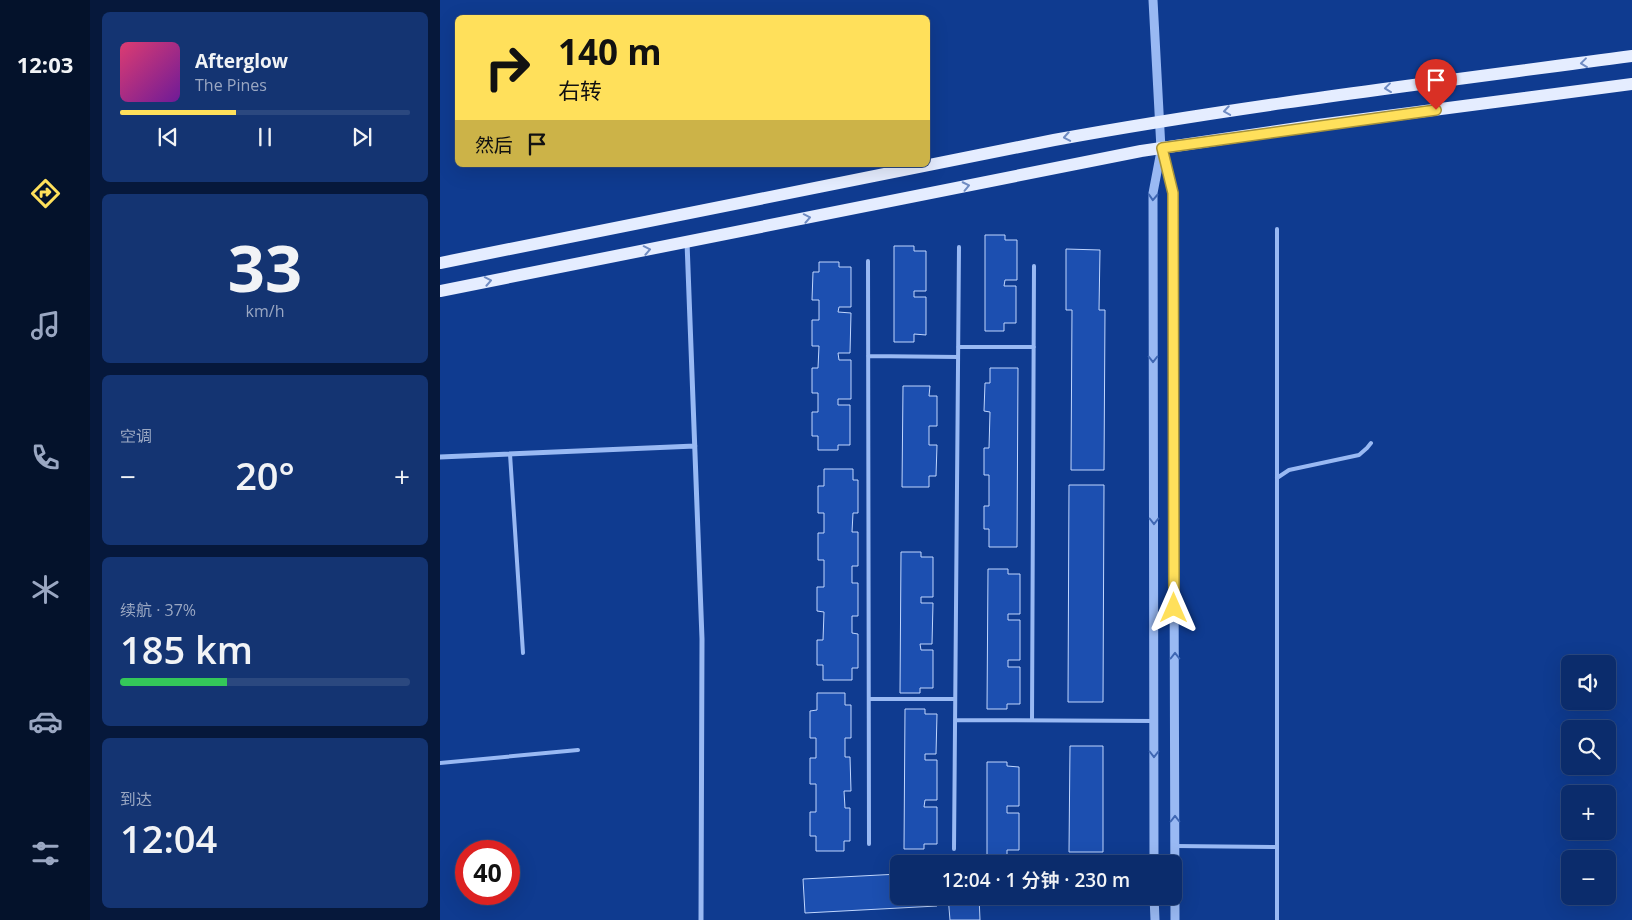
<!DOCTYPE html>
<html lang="zh">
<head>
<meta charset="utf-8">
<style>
	:root { --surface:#0b2c6c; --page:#143472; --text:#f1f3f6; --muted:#9aa7c2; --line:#2b487f; --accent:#ffe05b }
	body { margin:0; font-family:"Open Sans","Noto Sans SC",sans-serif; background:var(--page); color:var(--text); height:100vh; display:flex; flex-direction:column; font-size:19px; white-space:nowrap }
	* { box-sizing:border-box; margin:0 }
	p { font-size:16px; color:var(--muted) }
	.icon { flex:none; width:28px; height:28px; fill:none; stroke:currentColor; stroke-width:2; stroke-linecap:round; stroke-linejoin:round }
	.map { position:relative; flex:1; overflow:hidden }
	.drawer { display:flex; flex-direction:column; gap:12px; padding:12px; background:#06183b; width:350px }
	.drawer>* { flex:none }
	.guide { position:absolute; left:15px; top:15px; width:475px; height:152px; border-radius:8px; box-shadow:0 5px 20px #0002,0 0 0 1px var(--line); background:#ffe05b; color:#111; overflow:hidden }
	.controls { position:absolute; left:1121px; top:655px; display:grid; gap:10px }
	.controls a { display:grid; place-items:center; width:55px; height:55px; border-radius:8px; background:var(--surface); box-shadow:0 5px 20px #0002,0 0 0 1px var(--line); font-size:25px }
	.speed { position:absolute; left:15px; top:840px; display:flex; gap:10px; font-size:25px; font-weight:700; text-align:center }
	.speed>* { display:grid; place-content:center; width:65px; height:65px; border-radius:50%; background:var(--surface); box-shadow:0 5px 20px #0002,0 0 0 1px var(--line); line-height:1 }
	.speed .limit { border:8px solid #d22; background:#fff; color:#111 }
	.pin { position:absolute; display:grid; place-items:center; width:42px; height:42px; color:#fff; margin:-51px -21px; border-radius:50% 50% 50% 0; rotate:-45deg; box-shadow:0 0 5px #0007 }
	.pin .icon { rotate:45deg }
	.me { position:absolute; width:55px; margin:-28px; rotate:0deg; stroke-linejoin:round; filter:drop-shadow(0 0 4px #0008) }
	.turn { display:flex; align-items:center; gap:18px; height:105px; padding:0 20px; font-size:22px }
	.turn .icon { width:65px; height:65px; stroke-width:2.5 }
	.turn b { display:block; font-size:35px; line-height:42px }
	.then { display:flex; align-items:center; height:48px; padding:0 20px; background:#0003; gap:10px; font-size:19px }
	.big { font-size:38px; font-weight:600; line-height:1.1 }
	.drawer .card { flex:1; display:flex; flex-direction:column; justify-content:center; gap:8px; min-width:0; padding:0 18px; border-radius:8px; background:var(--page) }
	.drawer .dial { align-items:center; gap:0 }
	.dial b { font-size:65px; line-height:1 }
	.song { display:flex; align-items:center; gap:15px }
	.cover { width:60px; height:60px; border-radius:8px; background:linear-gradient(135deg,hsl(340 70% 55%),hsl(280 70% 35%)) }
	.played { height:5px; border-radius:2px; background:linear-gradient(90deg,var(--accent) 40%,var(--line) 40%) }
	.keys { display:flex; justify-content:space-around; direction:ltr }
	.heat { display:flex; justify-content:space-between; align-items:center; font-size:28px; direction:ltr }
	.charge { height:8px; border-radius:4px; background:linear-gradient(90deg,#34c759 37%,var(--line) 0) }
	.trip { position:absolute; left:450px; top:855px; width:292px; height:50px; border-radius:8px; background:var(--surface); box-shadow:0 5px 20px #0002,0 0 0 1px var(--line); font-weight:600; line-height:50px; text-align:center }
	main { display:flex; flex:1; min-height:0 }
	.tabs { display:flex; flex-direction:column; width:90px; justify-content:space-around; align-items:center; background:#04122b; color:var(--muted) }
	.tabs .icon { width:35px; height:35px }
	.tabs .on { color:var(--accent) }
	.tabs b { font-size:22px; color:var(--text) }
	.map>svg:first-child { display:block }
	.building { fill:#1c4fb0; stroke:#c0d6fe }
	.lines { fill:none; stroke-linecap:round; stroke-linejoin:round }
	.service { stroke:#99b9f3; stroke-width:4 }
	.minor { stroke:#99b9f3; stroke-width:5 }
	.tertiary { stroke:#99b9f3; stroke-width:9 }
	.primary { stroke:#e5edff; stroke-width:12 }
	.oneway { stroke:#6f8bc2 }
	.oneway2 { stroke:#3f67b3 }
	.route-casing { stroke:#a6923b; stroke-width:12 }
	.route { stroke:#ffe05b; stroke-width:9 }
</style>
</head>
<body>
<main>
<nav class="tabs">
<b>12:03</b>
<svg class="icon on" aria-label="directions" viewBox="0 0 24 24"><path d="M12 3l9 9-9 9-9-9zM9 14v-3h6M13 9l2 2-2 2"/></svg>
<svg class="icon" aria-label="music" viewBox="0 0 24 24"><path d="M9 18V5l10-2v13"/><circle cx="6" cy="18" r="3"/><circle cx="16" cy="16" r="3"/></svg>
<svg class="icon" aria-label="phone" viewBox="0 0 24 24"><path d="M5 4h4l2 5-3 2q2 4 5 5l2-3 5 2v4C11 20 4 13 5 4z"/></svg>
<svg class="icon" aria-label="climate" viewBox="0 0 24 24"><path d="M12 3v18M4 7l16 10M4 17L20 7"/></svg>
<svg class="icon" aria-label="car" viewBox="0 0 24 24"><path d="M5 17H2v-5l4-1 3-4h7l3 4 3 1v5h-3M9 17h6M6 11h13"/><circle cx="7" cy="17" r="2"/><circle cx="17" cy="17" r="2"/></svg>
<svg class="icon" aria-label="filters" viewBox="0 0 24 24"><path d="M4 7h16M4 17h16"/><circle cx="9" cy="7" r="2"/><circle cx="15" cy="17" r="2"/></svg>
</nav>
<section class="drawer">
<div class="card">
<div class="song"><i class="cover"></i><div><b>Afterglow</b><p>The Pines</p></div></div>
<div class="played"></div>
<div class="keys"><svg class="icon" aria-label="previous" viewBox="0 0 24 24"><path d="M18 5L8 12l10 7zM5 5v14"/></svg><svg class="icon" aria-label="pause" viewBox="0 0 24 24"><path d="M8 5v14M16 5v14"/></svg><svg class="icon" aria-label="next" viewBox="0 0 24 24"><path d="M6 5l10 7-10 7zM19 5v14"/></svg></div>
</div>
<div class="card dial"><b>33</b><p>km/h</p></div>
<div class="card"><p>空调</p>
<div class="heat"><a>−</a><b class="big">20°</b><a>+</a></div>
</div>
<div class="card"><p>续航 · 37%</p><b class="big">185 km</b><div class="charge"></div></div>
<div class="card"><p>到达</p><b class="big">12:04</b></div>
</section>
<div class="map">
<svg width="1192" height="920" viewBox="0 0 1192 920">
	<rect width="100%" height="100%" fill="#0f3b90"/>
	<!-- building -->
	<path class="building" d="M545 235H565V240H577V280H565L564 286H576V323H564V331H545Z
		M454 246H474V251H486V291H474V297H486V335L474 334V342H454Z
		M626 249 660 250 659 310H665L664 470H631L632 310H626Z
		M379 262H399V267H411V307H399L398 312 411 313 410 353H398L399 360H411V399H398V405H410V445H398V450H378V436H372V412H378V393H372V368H378L379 346H372V320H379V300H372L373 272H379Z
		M550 368H578L577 547H549V529H544V506H549V475H544V448H549L550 412 544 411 545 383H550Z
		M463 386H490L489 396H497V426H489V445H497L496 476H489V487H462Z
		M384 469H413V480H418V513H413L412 532H418V566H412V583H418V616H412V633L418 634V668H412V680H383V665H377V640H383L384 612 377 611V587H384V560H378V533H384V513H378V486H384Z
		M629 485H664L663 702H628Z
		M461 552H481V557H493V597H481V603H493L492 644H480L481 650H493V688H480V693H460Z
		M548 569H568V574H580V614H568V620H580V660H568V667H580V704H567V709H547Z
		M377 693H405V705H411V738H405V757H410L411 791H404L405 808H410V841H404V851H376V836H370V812H376V784H370V758H376V738H370V711L377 710Z
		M465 709H485V714H497L496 754H485V760H497V800H485L484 807H497V844H484V849H464Z
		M630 746H663V852H629Z
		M547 762H567V766L579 767V806H567V813H579V850H567V858H547Z
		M459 874V896H496L497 906 365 913 363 879Z
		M508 896H539L540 920H510Z"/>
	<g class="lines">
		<!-- service -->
		<path class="service" d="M837 229V920
			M428 261 429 844
			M518 347H594
			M428 356 518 357
			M70 454 83 653
			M837 478 849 470 919 455 927 448 931 443
			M429 699H515
			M515 720 714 721
			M592 720 594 266
			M0 763 138 750
			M735 846 837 847
			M514 849 519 247"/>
		<!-- minor -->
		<path class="minor" d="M247 242 262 639 261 920
			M0 457 255 446"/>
		<!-- tertiary -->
		<path class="tertiary" d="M713 0 721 149 733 193 735 920
			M714 864 713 193 721 151
			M714 896 715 920"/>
		<!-- primary -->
		<path class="primary" d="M0 263 614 140C805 105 999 82 1192 56
			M0 291 701 151 878 125 1192 84"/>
	</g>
	<!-- one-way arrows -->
	<defs><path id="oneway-chevron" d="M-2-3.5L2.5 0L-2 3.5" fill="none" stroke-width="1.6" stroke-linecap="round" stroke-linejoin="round" transform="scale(1.25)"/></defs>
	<g class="oneway">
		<use href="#oneway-chevron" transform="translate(1144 63) rotate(173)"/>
		<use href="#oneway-chevron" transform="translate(948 88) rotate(173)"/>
		<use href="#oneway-chevron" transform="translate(787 111) rotate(171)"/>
		<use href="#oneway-chevron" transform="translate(627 137) rotate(170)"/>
		<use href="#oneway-chevron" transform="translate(526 186) rotate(-12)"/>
		<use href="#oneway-chevron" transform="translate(367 218) rotate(-11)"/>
		<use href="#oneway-chevron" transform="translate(207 250) rotate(-11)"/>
		<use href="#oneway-chevron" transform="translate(48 281) rotate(-11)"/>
	</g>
	<g class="oneway2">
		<use href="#oneway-chevron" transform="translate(713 197) rotate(93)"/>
		<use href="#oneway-chevron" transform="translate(713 359) rotate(90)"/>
		<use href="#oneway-chevron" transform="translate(714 521) rotate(90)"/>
		<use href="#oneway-chevron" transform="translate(735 656) rotate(-90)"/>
		<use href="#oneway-chevron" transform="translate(714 754) rotate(90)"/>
		<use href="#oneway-chevron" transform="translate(735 819) rotate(-90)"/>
	</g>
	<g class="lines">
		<!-- route casing -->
		<g class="route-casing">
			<path id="route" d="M734 608 733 193 722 148 996 110"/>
		</g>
		<!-- route -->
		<use href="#route" class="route"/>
	</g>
</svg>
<div class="controls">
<a><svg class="icon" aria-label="sound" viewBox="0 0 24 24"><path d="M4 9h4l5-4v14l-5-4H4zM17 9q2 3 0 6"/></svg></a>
<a><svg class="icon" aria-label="search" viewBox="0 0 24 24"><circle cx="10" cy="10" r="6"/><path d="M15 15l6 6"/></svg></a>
<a>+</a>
<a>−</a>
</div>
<div class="speed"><div class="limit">40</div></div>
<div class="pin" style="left:996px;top:110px;background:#d93025"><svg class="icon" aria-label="arrive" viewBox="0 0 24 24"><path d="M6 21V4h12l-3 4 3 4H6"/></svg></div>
<svg class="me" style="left:734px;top:608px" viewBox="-20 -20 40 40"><path d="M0-17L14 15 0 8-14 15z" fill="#ffe05b" stroke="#fff" stroke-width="4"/></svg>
<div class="trip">12:04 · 1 分钟 · 230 m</div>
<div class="guide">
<div class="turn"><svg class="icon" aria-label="right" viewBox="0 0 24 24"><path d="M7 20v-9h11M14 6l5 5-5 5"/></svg><div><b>140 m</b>右转</div></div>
<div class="then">然后<svg class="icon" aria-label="arrive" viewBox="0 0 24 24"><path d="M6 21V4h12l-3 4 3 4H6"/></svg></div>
</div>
</div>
</main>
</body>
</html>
